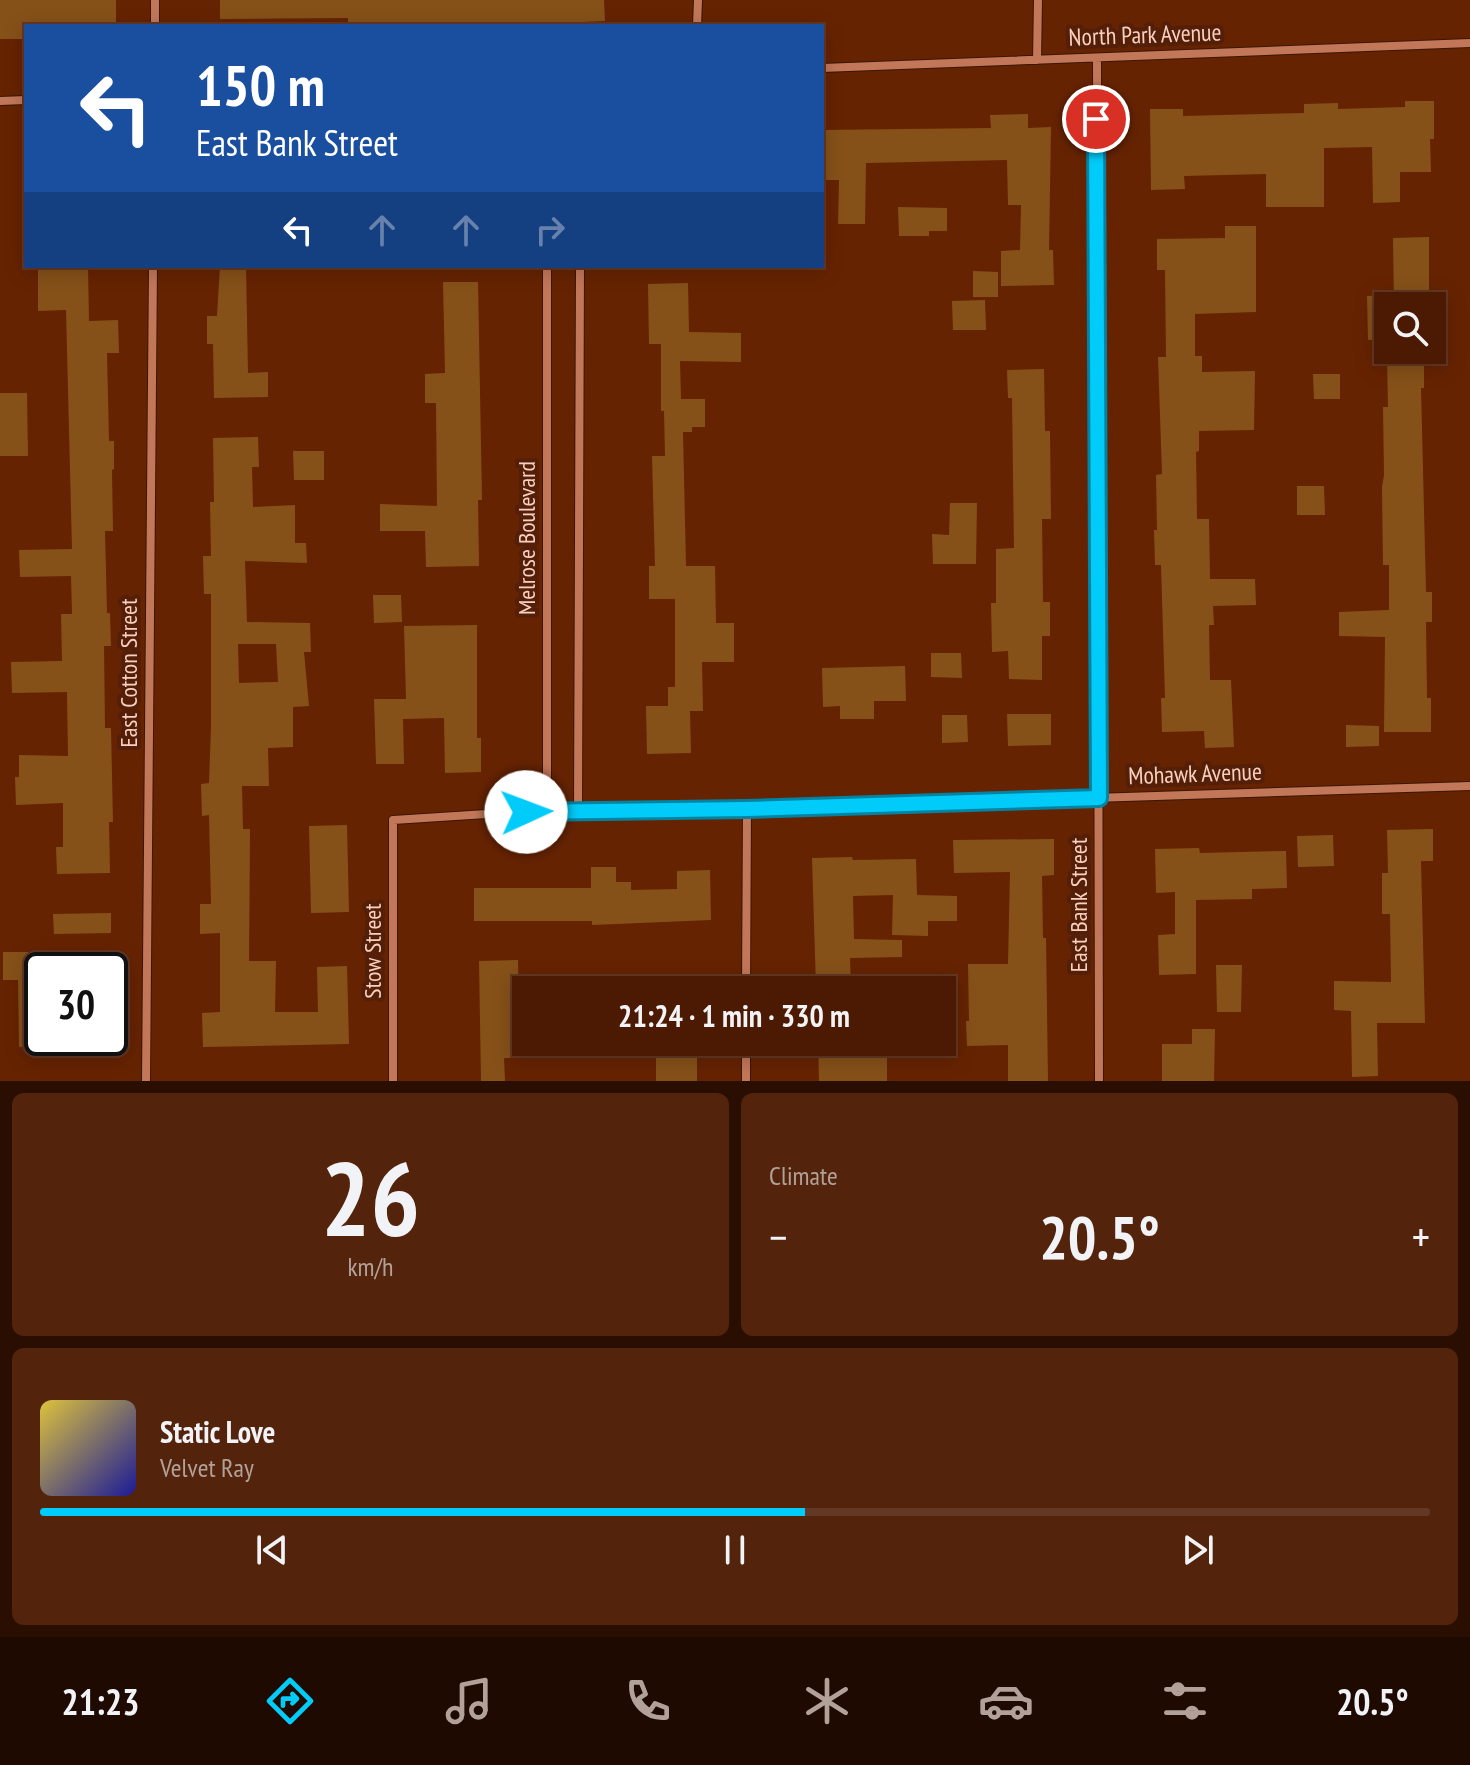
<!DOCTYPE html>
<html lang="en">
<head>
<meta charset="utf-8">
<style>
	:root { --surface:#4c1a02; --page:#53230c; --text:#f1f3f6; --muted:#b2a199; --line:#633824; --accent:#01cbf9 }
	body { margin:0; font-family:"PT Sans Narrow",sans-serif; background:var(--page); color:var(--text); height:100vh; display:flex; flex-direction:column; font-size:30px; white-space:nowrap }
	* { box-sizing:border-box; margin:0 }
	p { font-size:26px; color:var(--muted) }
	.icon { flex:none; width:44px; height:44px; fill:none; stroke:currentColor; stroke-width:2; stroke-linecap:round; stroke-linejoin:round }
	.map { position:relative; height:1081px; overflow:hidden }
	.sheet { display:flex; flex-direction:column; gap:12px; padding:12px; background:#2a0e01; flex:1 }
	.sheet>* { flex:none }
	.guide { position:absolute; left:24px; top:24px; width:800px; height:244px; border-radius:0px; box-shadow:0 4px 20px #0003,0 0 0 2px var(--line); background:#1a4fa0; color:#fff; overflow:hidden }
	.fabs { position:absolute; left:1374px; top:292px; display:grid; gap:16px }
	.fabs a { display:grid; place-items:center; width:72px; height:72px; border-radius:0px; background:var(--surface); box-shadow:0 4px 20px #0003,0 0 0 2px var(--line); font-size:40px }
	.speed { position:absolute; left:24px; top:952px; display:flex; gap:16px; font-size:40px; font-weight:700; text-align:center }
	.speed>* { display:grid; place-content:center; width:104px; height:104px; border-radius:50%; background:var(--surface); box-shadow:0 4px 20px #0003,0 0 0 2px var(--line); line-height:1 }
	.speed .limit { border:4px solid #111; border-radius:12px; background:#fff; color:#111 }
	.pin { position:absolute; display:grid; place-items:center; width:68px; height:68px; color:#fff; margin:-34px; border:4px solid #fff; border-radius:50%; box-shadow:0 2px 8px #0007 }
	.me { position:absolute; width:88px; margin:-44px; rotate:88deg; stroke-linejoin:round; filter:drop-shadow(0 0 6px #0008) }
	.turn { display:flex; align-items:center; gap:28px; height:168px; padding:0 40px; font-size:36px }
	.turn .icon { width:104px; height:104px; stroke-width:2.5 }
	.turn b { display:block; font-size:56px; line-height:68px }
	.lanes { display:flex; align-items:center; height:76px; padding:0 40px; background:#0003; justify-content:center; gap:40px; direction:ltr }
	.lanes .off { opacity:.35 }
	.big { font-size:60px; font-weight:800; line-height:1.1 }
	.sheet .card { flex:1; display:flex; flex-direction:column; justify-content:center; gap:12px; min-width:0; padding:0 28px; border-radius:12px; background:var(--page) }
	.sheet .dial { align-items:center; gap:0 }
	.dial b { font-size:104px; line-height:1 }
	.song { display:flex; align-items:center; gap:24px }
	.cover { width:96px; height:96px; border-radius:12px; background:linear-gradient(135deg,hsl(50 70% 55%),hsl(240 70% 35%)) }
	.played { height:8px; border-radius:4px; background:linear-gradient(90deg,var(--accent) 55%,var(--line) 55%) }
	.keys { display:flex; justify-content:space-around; direction:ltr }
	.heat { display:flex; justify-content:space-between; align-items:center; font-size:44px; direction:ltr }
	.sheet .tiles { flex:1; display:grid; gap:12px; grid-template-columns:1fr 1fr }
	.card:last-child { grid-column:span 2 }
	.trip { position:absolute; left:512px; top:976px; width:444px; height:80px; border-radius:0px; background:var(--surface); box-shadow:0 4px 20px #0003,0 0 0 2px var(--line); font-weight:800; line-height:80px; text-align:center }
	.dock { display:flex; height:128px; justify-content:space-around; align-items:center; background:#1e0a01; color:var(--muted) }
	.dock .icon { width:56px; height:56px }
	.dock .on { color:var(--accent) }
	.dock b { font-size:36px; color:var(--text) }
	.map>svg:first-child { display:block }
	.building { fill:#865119; fill-rule:evenodd }
	.lines { fill:none; stroke-linecap:round; stroke-linejoin:round }
	.minor-casing { stroke:#3b1607; stroke-width:10 }
	.minor { stroke:#c37759; stroke-width:8 }
	.route-casing { stroke:#0184a2; stroke-width:20 }
	.route { stroke:#01cbf9; stroke-width:14 }
	.labels { text-anchor:middle; stroke-width:8; stroke-linejoin:round; paint-order:stroke }
	.street-label { font-size:24px; fill:#f9cfbf; stroke:#531f08 }
</style>
</head>
<body>
<div class="map">
<svg width="1470" height="1081" viewBox="0 0 1470 1081">
	<rect width="100%" height="100%" fill="#662302"/>
	<!-- building -->
	<path class="building" d="M0 0H116V26H24V39H0Z
		M220 0H604L605 21 492 26H348V18L220 19Z
		M1405 101H1434V139H1430L1431 172H1400V202L1373 203 1372 147 1324 148V207H1266V174L1184 176 1185 189 1151 190 1150 109H1183V116L1304 113V104L1338 103V109L1405 107Z
		M1028 114V128L1051 127 1049 250H1053L1054 285 1001 286V251L1020 250 1021 205H1008L1007 160 866 163 865 224H838L839 180H822V130L991 128 990 115Z
		M898 207 947 208V231H929V236H899Z
		M1225 226H1256V312L1195 314V356H1202V372L1255 371 1254 430 1199 431V451L1196 452 1197 519H1209L1210 579H1255L1256 605 1213 606 1214 625H1209L1210 680H1231L1234 747 1205 748 1204 731 1162 732 1161 698H1165L1161 565H1155L1154 530H1157L1156 475 1162 474 1158 357H1166L1165 270H1157V239L1225 238Z
		M1429 237V306H1394L1393 238Z
		M38 266H88L89 321 118 320 119 353H107L109 441H114V469L112 470 113 531H105L107 613H110L111 646H104L105 728H111L113 822H109L110 873 57 874 56 847H63V803L16 805 15 777H19V755L68 756 67 692 12 693 11 662 62 661 61 614H72L71 576 20 577 19 550 72 549 66 310 38 311Z
		M220 266H246L248 373 268 372V397L214 398 213 344H207V316H217Z
		M973 271 998 272V297H973Z
		M443 282H478L482 500H478L479 566 426 567 425 531H380V504L437 506 436 403H425V374L445 373Z
		M688 283 689 332 741 333V362L680 361 681 399H705V427H692V432H683L686 566H715L716 623H734V662H702L703 711H690L691 753 647 754 646 706H668V687H675V599H649V566H655L652 456H665L664 411H661V344H649L648 284Z
		M1388 295V339L1368 340 1367 296Z
		M985 300 986 330H953L952 301Z
		M1424 356V388H1421L1426 592H1432V622H1426L1427 698H1431V732H1384L1385 637 1339 636V612L1389 610V565H1383L1382 487 1384 475 1383 407H1388L1387 357Z
		M1044 369 1045 431H1050L1051 519H1042L1043 602H1050V636H1042V680L1009 679 1008 651 992 652 991 603H996V549L1014 548 1012 398H1008L1007 370Z
		M1313 374H1340V399H1314Z
		M0 393H27L28 456H0Z
		M258 437 259 467H252L253 507 295 505V543H306L307 563 245 561 247 622 310 623 311 652H304L309 706 293 707V747L268 748 269 786H242L243 829H250L249 961H276L275 1012H318L317 967 347 966 349 1044 203 1047 202 1013 220 1012V933L200 934V904H211L209 815 202 816 201 784 209 783 211 726V594H204L203 556H211L210 502H214L213 438ZM238 644H276L278 682 239 683Z
		M293 451H324V480H294Z
		M1297 486H1324L1325 515H1297Z
		M950 503H977L976 564H933L932 534 949 535Z
		M373 595H401L402 622 374 623Z
		M477 625V738H481V772L445 773 444 718 403 719 404 764H376L374 699H406L404 626Z
		M931 653H961L962 678 931 677Z
		M905 666 906 701H874V719H840V706L823 707 822 668Z
		M1007 714H1051V745L1008 746Z
		M942 715H967L968 742 942 743Z
		M1346 725 1379 726V746L1346 747Z
		M347 825 349 912 311 913 309 826Z
		M1433 829V861H1421L1425 1023H1377L1378 1076 1352 1077 1351 1011 1334 1010V981L1391 982 1390 914H1382V873H1388L1387 830Z
		M1333 835 1334 866 1298 867 1297 836Z
		M1054 839V875L1042 876 1043 938H1046L1048 1081H1008V1045L967 1046 966 1021H969L968 964H1008L1010 872 954 873 953 840Z
		M1199 848 1200 853 1286 851 1287 888 1252 889V899L1196 900V974L1159 975 1158 935 1175 934V892L1156 893 1155 849Z
		M852 857 853 860 916 859 917 895 957 896V921H928V936L892 935 893 895 853 896 854 939 902 940V957L850 958 851 986 816 987 812 858Z
		M591 867H616V882H631V890L677 889V871L710 870 711 920 592 925V921H474V888H591Z
		M111 913V933L54 934 53 914Z
		M3 952H38V997H42V1046L19 1047 18 980H3Z
		M518 960 520 1058H504L505 1081H481L479 961Z
		M1216 965H1242L1241 1012H1217Z
		M1192 1029H1215L1214 1081H1162V1044H1192Z
		M656 1042H697V1081H656Z
		M818 1042H887V1081H819Z"/>
	<g class="lines">
		<!-- minor casing -->
		<g class="minor-casing">
			<path id="minor" d="M155 26V0
				M697 26 698 0
				M1097 58 1099 1081
				M1037 60 1038 0
				M822 68 1470 43
				M0 101 26 100
				M547 266V810
				M578 810 580 266
				M746 990 747 809
				M146 1081 153 266
				M393 1081V820L547 810 747 809 1470 786
				M746 1081V1042"/>
		</g>
		<!-- minor -->
		<use href="#minor" class="minor"/>
	</g>
	<g class="lines">
		<!-- route casing -->
		<g class="route-casing">
			<path id="route" d="M526 812 747 809 1099 798 1096 119"/>
		</g>
		<!-- route -->
		<use href="#route" class="route"/>
	</g>
	<g class="labels">
		<!-- street labels -->
		<g class="street-label">
			<text transform="translate(1145 35) rotate(-2)" y="8">North Park Avenue</text>
			<text transform="translate(527 538) rotate(-90)" y="8">Melrose Boulevard</text>
			<text transform="translate(129 673) rotate(-90)" y="8">East Cotton Street</text>
			<text transform="translate(1195 774) rotate(-2)" y="8">Mohawk Avenue</text>
			<text transform="translate(1079 905) rotate(-90)" y="8">East Bank Street</text>
			<text transform="translate(373 951) rotate(-90)" y="8">Stow Street</text>
		</g>
	</g>
</svg>
<div class="fabs">
<a><svg class="icon" aria-label="search" viewBox="0 0 24 24"><circle cx="10" cy="10" r="6"/><path d="M15 15l6 6"/></svg></a>
</div>
<div class="speed"><div class="limit">30</div></div>
<div class="pin" style="left:1096px;top:119px;background:#d93025"><svg class="icon" aria-label="arrive" viewBox="0 0 24 24"><path d="M6 21V4h12l-3 4 3 4H6"/></svg></div>
<svg class="me" style="left:526px;top:812px" viewBox="-20 -20 40 40"><circle r="19" fill="#fff"/><path d="M0-13L10 11 0 6-10 11z" fill="#01cbf9"/></svg>
<div class="trip">21:24 · 1 min · 330 m</div>
<div class="guide">
<div class="turn"><svg class="icon" aria-label="left" viewBox="0 0 24 24"><path d="M17 20v-9H6M10 6l-5 5 5 5"/></svg><div><b>150 m</b>East Bank Street</div></div>
<div class="lanes"><svg class="icon" aria-label="left" viewBox="0 0 24 24"><path d="M17 20v-9H6M10 6l-5 5 5 5"/></svg><svg class="icon off" aria-label="ahead" viewBox="0 0 24 24"><path d="M12 20V5M6 11l6-6 6 6"/></svg><svg class="icon off" aria-label="ahead" viewBox="0 0 24 24"><path d="M12 20V5M6 11l6-6 6 6"/></svg><svg class="icon off" aria-label="right" viewBox="0 0 24 24"><path d="M7 20v-9h11M14 6l5 5-5 5"/></svg></div>
</div>
</div>
<section class="sheet">
<div class="tiles">
<div class="card dial"><b>26</b><p>km/h</p></div>
<div class="card"><p>Climate</p>
<div class="heat"><a>−</a><b class="big">20.5°</b><a>+</a></div>
</div>
<div class="card">
<div class="song"><i class="cover"></i><div><b>Static Love</b><p>Velvet Ray</p></div></div>
<div class="played"></div>
<div class="keys"><svg class="icon" aria-label="previous" viewBox="0 0 24 24"><path d="M18 5L8 12l10 7zM5 5v14"/></svg><svg class="icon" aria-label="pause" viewBox="0 0 24 24"><path d="M8 5v14M16 5v14"/></svg><svg class="icon" aria-label="next" viewBox="0 0 24 24"><path d="M6 5l10 7-10 7zM19 5v14"/></svg></div>
</div>
</div>
</section>
<nav class="dock">
<b>21:23</b>
<svg class="icon on" aria-label="directions" viewBox="0 0 24 24"><path d="M12 3l9 9-9 9-9-9zM9 14v-3h6M13 9l2 2-2 2"/></svg>
<svg class="icon" aria-label="music" viewBox="0 0 24 24"><path d="M9 18V5l10-2v13"/><circle cx="6" cy="18" r="3"/><circle cx="16" cy="16" r="3"/></svg>
<svg class="icon" aria-label="phone" viewBox="0 0 24 24"><path d="M5 4h4l2 5-3 2q2 4 5 5l2-3 5 2v4C11 20 4 13 5 4z"/></svg>
<svg class="icon" aria-label="climate" viewBox="0 0 24 24"><path d="M12 3v18M4 7l16 10M4 17L20 7"/></svg>
<svg class="icon" aria-label="car" viewBox="0 0 24 24"><path d="M5 17H2v-5l4-1 3-4h7l3 4 3 1v5h-3M9 17h6M6 11h13"/><circle cx="7" cy="17" r="2"/><circle cx="17" cy="17" r="2"/></svg>
<svg class="icon" aria-label="filters" viewBox="0 0 24 24"><path d="M4 7h16M4 17h16"/><circle cx="9" cy="7" r="2"/><circle cx="15" cy="17" r="2"/></svg>
<b>20.5°</b>
</nav>
</body>
</html>
